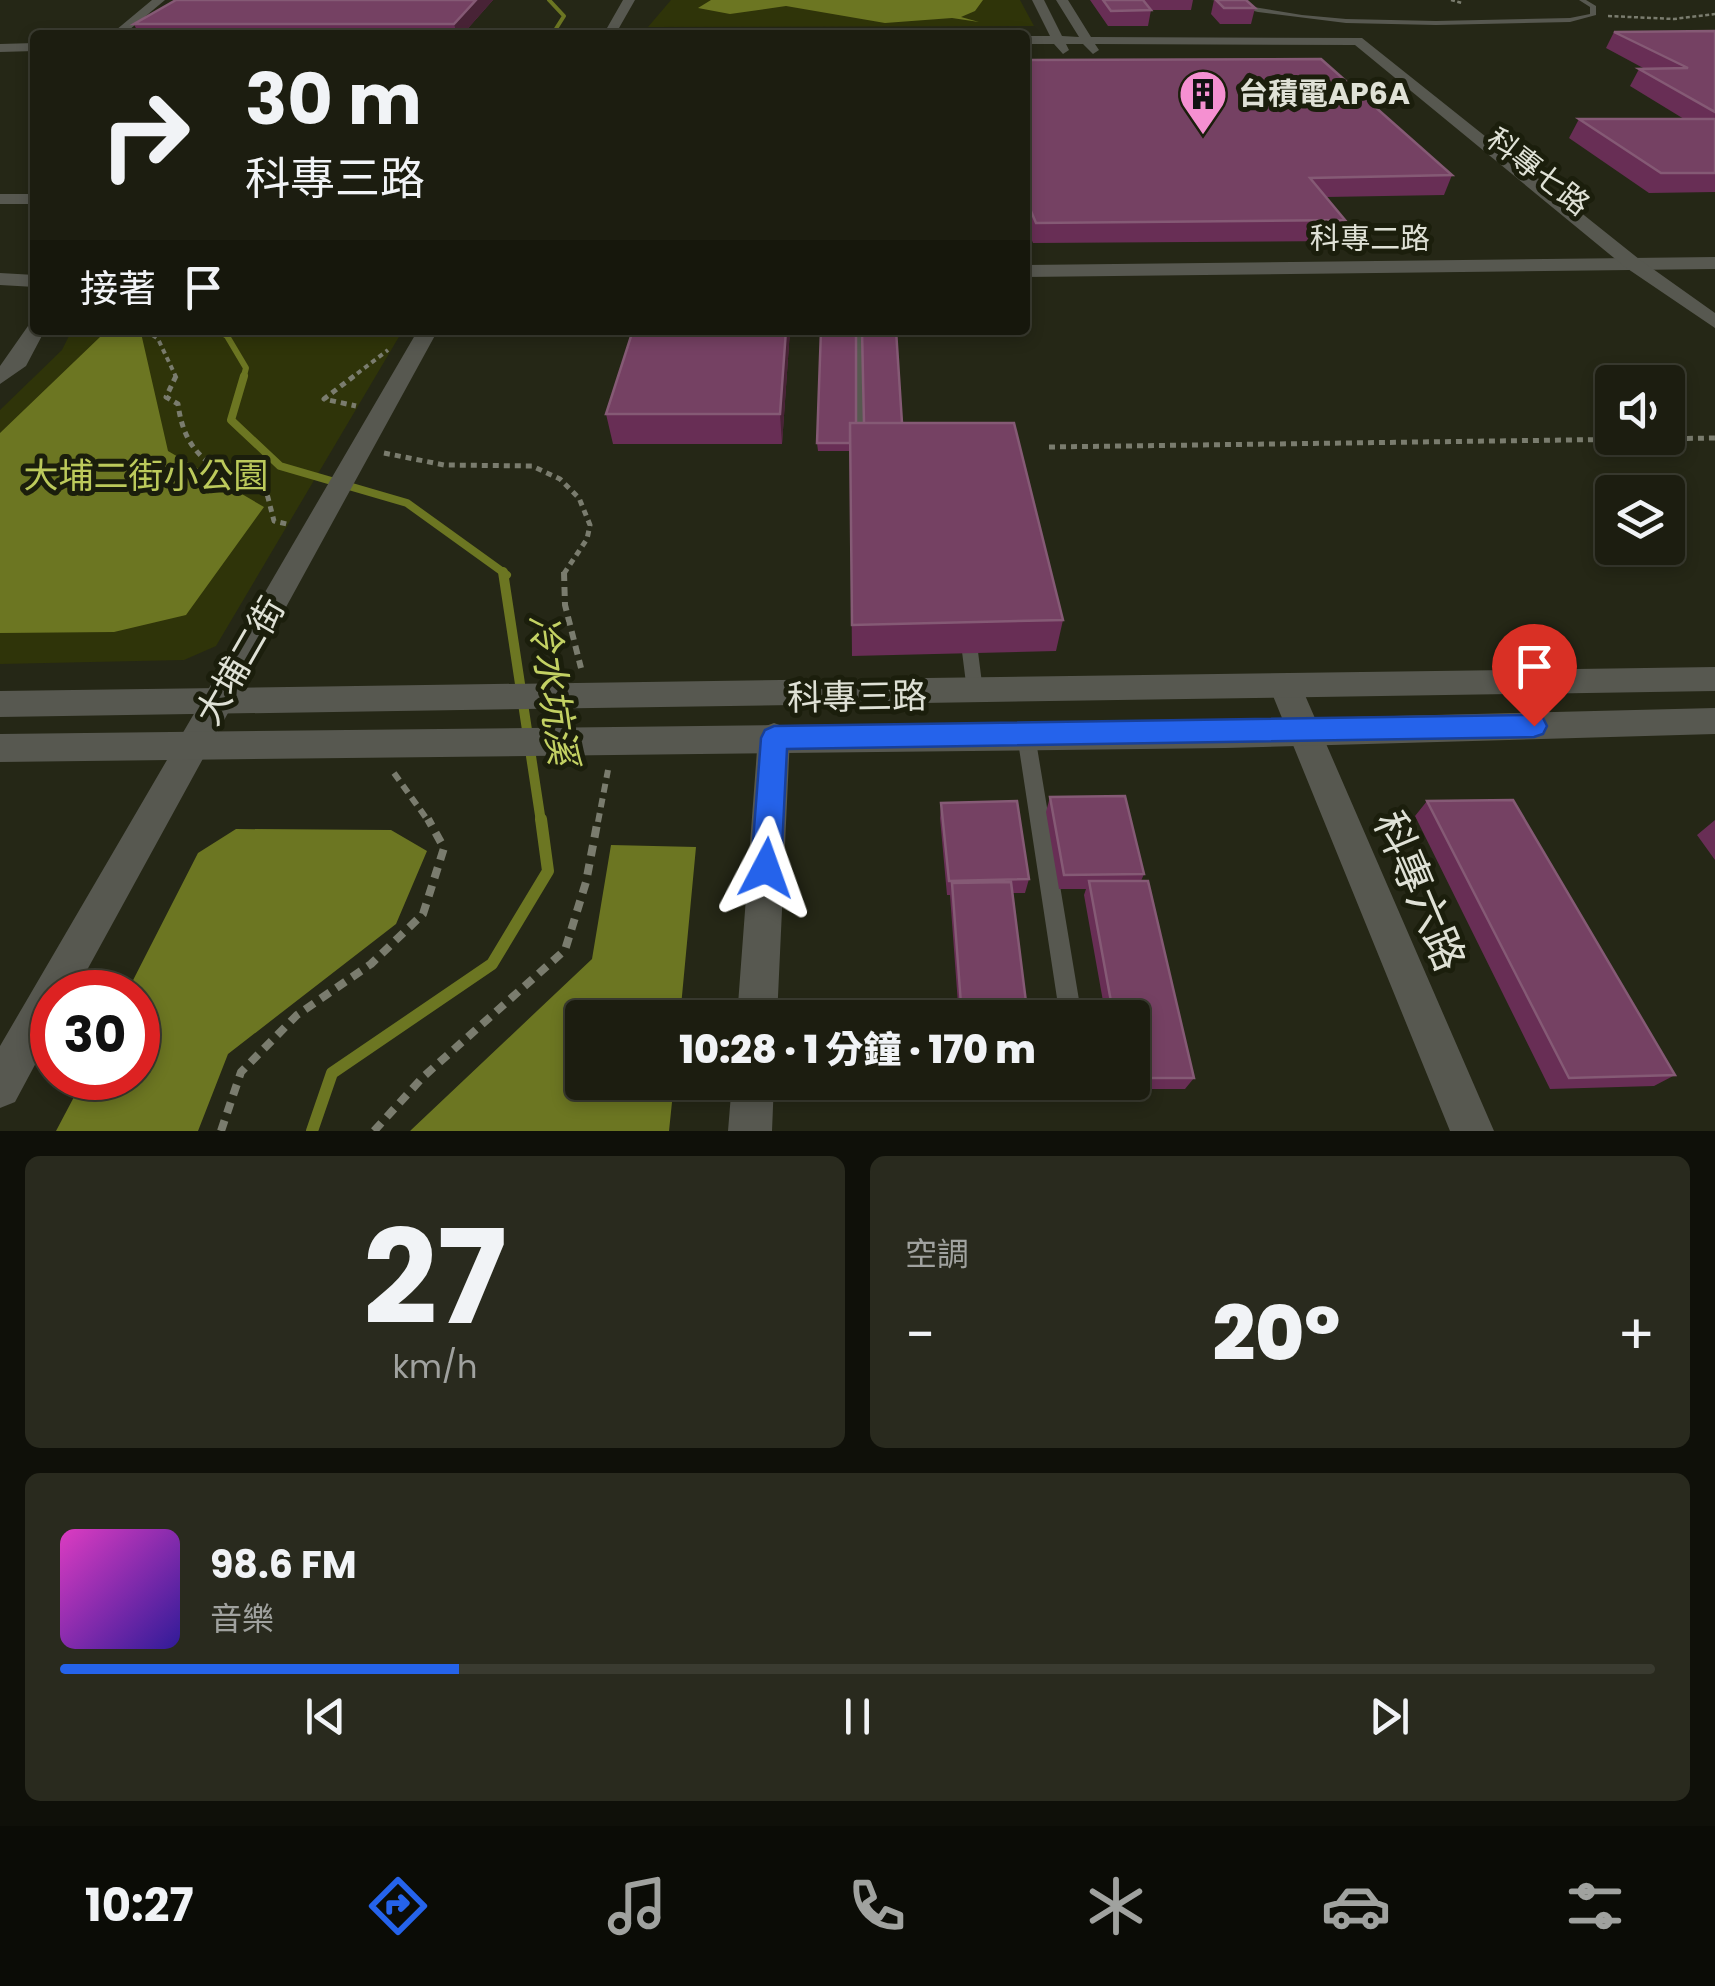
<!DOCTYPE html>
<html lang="zh-TW">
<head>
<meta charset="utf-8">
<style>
	:root { --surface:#1c1d10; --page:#292a1e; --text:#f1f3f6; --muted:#a0a29f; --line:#3a3b30; --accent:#2563eb }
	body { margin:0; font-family:Poppins,"Noto Sans TC",sans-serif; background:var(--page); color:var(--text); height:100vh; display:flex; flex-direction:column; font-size:38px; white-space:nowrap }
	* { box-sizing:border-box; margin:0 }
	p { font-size:32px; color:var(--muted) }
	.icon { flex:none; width:55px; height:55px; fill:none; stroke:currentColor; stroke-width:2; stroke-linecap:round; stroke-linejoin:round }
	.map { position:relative; height:1131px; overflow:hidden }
	.panel { display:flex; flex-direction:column; gap:25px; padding:25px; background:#0f1009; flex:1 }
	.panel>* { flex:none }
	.hud { position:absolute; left:30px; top:30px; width:1000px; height:305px; border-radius:10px; box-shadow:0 5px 15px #0003,0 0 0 2px var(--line); background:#1c1d10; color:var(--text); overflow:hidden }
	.fabs { position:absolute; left:1595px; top:365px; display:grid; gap:20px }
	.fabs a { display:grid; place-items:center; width:90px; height:90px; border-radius:10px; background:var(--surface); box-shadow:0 5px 15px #0003,0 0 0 2px var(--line); font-size:50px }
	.speed { position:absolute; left:30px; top:970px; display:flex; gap:20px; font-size:50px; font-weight:700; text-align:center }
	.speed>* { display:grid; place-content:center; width:130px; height:130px; border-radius:50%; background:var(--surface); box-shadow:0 5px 15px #0003,0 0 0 2px var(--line); line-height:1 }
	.speed .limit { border:15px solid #d22; background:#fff; color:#111 }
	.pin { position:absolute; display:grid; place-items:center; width:85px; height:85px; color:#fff; margin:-102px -42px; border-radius:50% 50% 50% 0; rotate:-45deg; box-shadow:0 0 10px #0007 }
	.pin .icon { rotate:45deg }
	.me { position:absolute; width:110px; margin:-55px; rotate:4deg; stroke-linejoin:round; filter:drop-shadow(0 0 8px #0008) }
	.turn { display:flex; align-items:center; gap:35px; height:210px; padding:0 50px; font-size:45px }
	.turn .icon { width:130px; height:130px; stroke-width:2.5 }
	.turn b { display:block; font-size:70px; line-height:85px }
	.then { display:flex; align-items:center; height:95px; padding:0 50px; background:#0003; gap:20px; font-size:38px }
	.big { font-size:75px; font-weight:800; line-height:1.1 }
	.panel .card { flex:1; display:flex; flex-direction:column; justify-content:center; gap:15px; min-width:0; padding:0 35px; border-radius:15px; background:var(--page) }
	.panel .dial { align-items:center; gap:0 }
	.dial b { font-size:130px; line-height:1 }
	.song { display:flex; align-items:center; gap:30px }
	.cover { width:120px; height:120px; border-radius:15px; background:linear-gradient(135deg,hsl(310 70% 55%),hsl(250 70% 35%)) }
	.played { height:10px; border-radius:5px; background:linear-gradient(90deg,var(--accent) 25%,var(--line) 25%) }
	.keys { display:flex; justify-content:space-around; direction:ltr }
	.heat { display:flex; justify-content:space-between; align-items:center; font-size:55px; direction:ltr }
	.panel .tiles { flex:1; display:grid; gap:25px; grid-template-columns:1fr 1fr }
	.card:last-child { grid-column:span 2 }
	.trip { position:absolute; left:565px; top:1000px; width:585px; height:100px; border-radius:10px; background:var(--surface); box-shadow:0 5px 15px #0003,0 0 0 2px var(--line); font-weight:800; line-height:100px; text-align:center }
	.menu { display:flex; height:160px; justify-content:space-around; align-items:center; background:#0b0c06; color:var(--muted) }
	.menu .icon { width:70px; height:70px }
	.menu .on { color:var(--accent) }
	.menu b { font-size:45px; color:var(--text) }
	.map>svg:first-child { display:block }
	.green { fill:#2f3409 }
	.water { fill:#6c7622 }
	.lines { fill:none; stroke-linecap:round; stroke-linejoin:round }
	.stream-far4 { stroke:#6c7622; stroke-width:4 }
	.stream-far3 { stroke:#6c7622; stroke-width:6 }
	.stream-far2 { stroke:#6c7622; stroke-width:8 }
	.stream-far1 { stroke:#6c7622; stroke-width:10 }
	.stream { stroke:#6c7622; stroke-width:12 }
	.path-far4 { stroke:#7a7c6e; stroke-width:2.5; stroke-dasharray:4 2.5; stroke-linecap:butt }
	.path-far3 { stroke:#7a7c6e; stroke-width:4; stroke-dasharray:5 4; stroke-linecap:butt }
	.path-far2 { stroke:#7a7c6e; stroke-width:5; stroke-dasharray:6 5; stroke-linecap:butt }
	.path-far1 { stroke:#7a7c6e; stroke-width:6; stroke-dasharray:9 6; stroke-linecap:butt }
	.path { stroke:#7a7c6e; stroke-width:8; stroke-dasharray:11 8; stroke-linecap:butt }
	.service { fill:#575850; fill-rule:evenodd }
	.minor { fill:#575850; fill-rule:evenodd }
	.tertiary { fill:#575850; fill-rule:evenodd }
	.wall { fill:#682e55 }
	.shaded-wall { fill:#482336 }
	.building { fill:#754163; stroke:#855a75; stroke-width:2.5 }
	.route { fill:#2563eb; stroke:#184099; stroke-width:2.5 }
	.labels { text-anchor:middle; stroke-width:10; stroke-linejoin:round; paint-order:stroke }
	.far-poi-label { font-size:30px; font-weight:bold; fill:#dfe1d6; stroke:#1b1e0c; text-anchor:start }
	.far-street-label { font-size:30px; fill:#dfe1d6; stroke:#1b1e0c }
	.park-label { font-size:35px; fill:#bcca5b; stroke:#1b1e0c }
	.street-label { font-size:35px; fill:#dfe1d6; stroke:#1b1e0c }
	.water-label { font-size:38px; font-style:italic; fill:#c3d163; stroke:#1b1e0c }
	.near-street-label { font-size:42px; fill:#dfe1d6; stroke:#1b1e0c }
</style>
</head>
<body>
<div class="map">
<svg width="1715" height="1131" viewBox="0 0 1715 1131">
	<rect width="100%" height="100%" fill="#252716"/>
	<!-- green -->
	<path class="green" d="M671 0H1020L1034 26 648 27Z
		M72 330H403L216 646 184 660 0 664V410L62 350Z"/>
	<!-- water -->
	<path class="water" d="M711 0H983L975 11 961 17 979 22 952 18 885 23 786 6 730 14 698 8Z
		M141 333 168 451 264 507 186 615 114 632 0 633V433L100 337Z
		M236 829 391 830 427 851 396 924 228 1054 198 1131H56L84 1078H138V992H127L198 853Z
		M611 845 696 847 680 1017 582 1018V1082L674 1083 669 1131H410L592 959Z"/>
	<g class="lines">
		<!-- stream-far4 -->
		<path class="stream-far4" d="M549 0 564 16 552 35"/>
		<!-- stream-far3 -->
		<path class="stream-far3" d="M218 330 227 336 246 368 243 379"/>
		<!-- stream-far2 -->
		<path class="stream-far2" d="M244 376 231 420 280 466 407 503 507 575"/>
		<!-- stream-far1 -->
		<path class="stream-far1" d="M503 572 541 822"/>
		<!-- stream -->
		<path class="stream" d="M312 1131 332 1073 492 964 548 871 541 819"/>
		<!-- path-far4 -->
		<path class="path-far4" d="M1451 0 1462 3
			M1608 16 1674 19 1715 14"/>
		<!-- path-far3 -->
		<path class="path-far3" d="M145 330 158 339 177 379
			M350 379 388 350"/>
		<!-- path-far2 -->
		<path class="path-far2" d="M176 376 166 397 178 404C185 458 216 472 265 486L274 521 287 524
			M354 376 324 399 356 406
			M1049 447 1715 438
			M384 453 444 465 532 466 560 479 579 498 590 525 587 539 563 575"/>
		<!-- path-far1 -->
		<path class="path-far1" d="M564 572 565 605 581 668
			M394 773 429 822
			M598 822 608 770"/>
		<!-- path -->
		<path class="path" d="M221 1131 241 1072 297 1015 371 964 423 914 444 848 428 819
			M374 1131 423 1077 565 950 586 882 598 819"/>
		<!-- service -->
		<path class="service" d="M1211 0 1302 15 1346 19 1436 21 1570 18 1590 14V7L1579 0H1586L1596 6V15L1570 22 1436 25 1346 23 1258 12Z
			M853 330H865L868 441 861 445 854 441Z
			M968 630 974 632 976 636 983 691 981 696 975 698 969 696 967 691 960 636 962 632Z
			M1026 728 1032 730 1035 735 1082 1018H1060L1017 735 1020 730Z"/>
		<!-- minor -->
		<path class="minor" d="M152 0H165L123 35H110Z
			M623 0H635L615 35H603Z
			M0 194H35V204H0Z
			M1715 257V269L1025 277V265Z
			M0 273 35 275V287L0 285Z
			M418 330H438L75 992H52V1033L15 1102 0 1108V1046Z
			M1285 674 1296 677 1301 686 1494 1131H1450L1269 686 1274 677Z
			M774 723 785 727 790 737 777 1018H737L758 737 763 727Z
			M732 1082H774L772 1131H728Z"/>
		<!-- tertiary -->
		<path class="tertiary" d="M1032 0H1044L1062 36 1079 37 1056 0H1068L1091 37 1362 38 1639 259 1715 313V328L1625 267 1355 45 1095 44 1099 50 1093 54 1083 44H1066L1069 50 1063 54 1054 44H1025V36H1050Z
			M35 43V51L0 52V44Z
			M35 324V330H45L26 366 0 384V366L28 326Z
			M1715 667V691L0 717V691Z
			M1715 708V734L1226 748 0 762V734L1226 720Z"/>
	</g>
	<!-- wall -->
	<path class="wall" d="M176 0H493L462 35H139L134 24Z
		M1090 0H1193L1191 10H1151L1148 26H1108Z
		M1214 0H1246L1255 8 1251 24H1220L1211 14Z
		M1715 31V192L1649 193 1569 138 1579 119H1684L1630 86 1639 69H1645L1606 48 1614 32Z
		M1025 60 1452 175 1444 195 1326 197 1345 220 1337 241 1033 243 1025 224Z
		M633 330H790L782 444H613L606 414Z
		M856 423H902L1063 620 1056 651 852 656 850 451H818L817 443Z
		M1050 797 1144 874 1141 881 1194 1078 1185 1089H1119L1118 1082H1132V1018H1106L1084 895 1086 889H1059L1046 812Z
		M1427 801 1675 1075 1654 1086 1550 1089 1415 816Z
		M941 803 1029 879 1025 893H1013L1028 1018H959L950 895H947L940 818Z
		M1715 820V860L1697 835Z
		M964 1082H1035L1031 1091 964 1092Z"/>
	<!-- shaded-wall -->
	<path class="shaded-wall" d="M476 0H493L462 35H457L454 24Z
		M786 330H790L782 444 780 414Z"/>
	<!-- building -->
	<path class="building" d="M176 0H476L454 24H134Z
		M1103 0H1143L1151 10 1111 11Z
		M1216 0H1246L1255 8H1224Z
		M1715 31V112L1639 69 1688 68 1614 32Z
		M1321 59 1452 175 1310 178 1345 220 1036 223 1025 197V60Z
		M1579 119H1715V173H1661Z
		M633 330H786L780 414H606Z
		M821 330H856V423H850V443H817Z
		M862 330H896L902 423H864Z
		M850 423H1014L1063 620 852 625Z
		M1125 796 1144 874 1064 875 1050 797Z
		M1513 800 1675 1075 1569 1078 1427 801Z
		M1017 801 1029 879 949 881 941 803Z
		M1089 881H1148L1194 1078H1132V1018H1114Z
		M1011 882 1028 1018H962L952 883Z"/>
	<!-- route -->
	<path class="route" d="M1534 715 1543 718 1547 726 1543 734 1534 737 787 749 781 868 776 878 766 882 755 878 751 868 761 738 765 730 774 726Z"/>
	<!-- icons -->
	<defs>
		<g id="building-pin" transform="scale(2.5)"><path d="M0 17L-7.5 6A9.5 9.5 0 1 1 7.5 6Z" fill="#f590d1" stroke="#1b1e0c"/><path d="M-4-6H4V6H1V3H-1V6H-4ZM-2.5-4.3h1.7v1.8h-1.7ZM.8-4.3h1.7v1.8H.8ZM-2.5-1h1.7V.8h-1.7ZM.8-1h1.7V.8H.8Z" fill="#111"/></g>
	</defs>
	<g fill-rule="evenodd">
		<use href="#building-pin" x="1203" y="94"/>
	</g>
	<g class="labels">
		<!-- far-poi labels -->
		<g class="far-poi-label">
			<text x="1238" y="104">台積電AP6A</text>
		</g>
		<!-- far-street labels -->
		<g class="far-street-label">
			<text transform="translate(1538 172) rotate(38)" y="10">科專七路</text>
			<text x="1370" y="249">科專二路</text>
		</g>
		<!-- park labels -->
		<g class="park-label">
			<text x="146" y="488">大埔二街小公園</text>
		</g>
		<!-- street labels -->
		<g class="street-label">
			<text transform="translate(240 661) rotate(-60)" y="12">大埔二街</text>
			<text transform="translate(857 697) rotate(-1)" y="12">科專三路</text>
		</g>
		<!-- water labels -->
		<g class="water-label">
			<text transform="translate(553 689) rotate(82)" y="13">冷水坑溪</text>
		</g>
		<!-- near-street labels -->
		<g class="near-street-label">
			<text transform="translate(1420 891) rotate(67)" y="15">科專六路</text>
		</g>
	</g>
</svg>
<div class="fabs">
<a><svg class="icon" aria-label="sound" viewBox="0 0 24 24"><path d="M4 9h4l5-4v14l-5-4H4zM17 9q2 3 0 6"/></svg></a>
<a><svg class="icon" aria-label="layers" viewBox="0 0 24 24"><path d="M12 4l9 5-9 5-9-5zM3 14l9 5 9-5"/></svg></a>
</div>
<div class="speed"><div class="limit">30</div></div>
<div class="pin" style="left:1534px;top:726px;background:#d93025"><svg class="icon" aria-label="arrive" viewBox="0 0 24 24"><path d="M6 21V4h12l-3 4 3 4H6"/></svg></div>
<svg class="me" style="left:766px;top:868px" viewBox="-20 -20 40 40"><path d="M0-17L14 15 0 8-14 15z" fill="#2563eb" stroke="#fff" stroke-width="4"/></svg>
<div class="trip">10:28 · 1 分鐘 · 170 m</div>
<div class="hud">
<div class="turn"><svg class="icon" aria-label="right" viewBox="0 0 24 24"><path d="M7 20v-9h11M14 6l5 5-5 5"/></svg><div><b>30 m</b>科專三路</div></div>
<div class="then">接著<svg class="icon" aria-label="arrive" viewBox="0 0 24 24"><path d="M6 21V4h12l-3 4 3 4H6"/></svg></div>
</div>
</div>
<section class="panel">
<div class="tiles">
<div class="card dial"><b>27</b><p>km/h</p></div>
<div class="card"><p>空調</p>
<div class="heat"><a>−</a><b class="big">20°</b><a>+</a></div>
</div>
<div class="card">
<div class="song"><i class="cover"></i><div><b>98.6 FM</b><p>音樂</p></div></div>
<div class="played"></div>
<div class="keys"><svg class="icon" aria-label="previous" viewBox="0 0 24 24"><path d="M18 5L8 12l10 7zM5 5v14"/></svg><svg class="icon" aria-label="pause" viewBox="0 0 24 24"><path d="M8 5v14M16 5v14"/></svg><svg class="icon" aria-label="next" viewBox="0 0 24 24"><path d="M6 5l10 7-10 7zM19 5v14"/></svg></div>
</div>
</div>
</section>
<nav class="menu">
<b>10:27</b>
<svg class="icon on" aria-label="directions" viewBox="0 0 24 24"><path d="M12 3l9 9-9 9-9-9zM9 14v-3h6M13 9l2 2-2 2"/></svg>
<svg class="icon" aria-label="music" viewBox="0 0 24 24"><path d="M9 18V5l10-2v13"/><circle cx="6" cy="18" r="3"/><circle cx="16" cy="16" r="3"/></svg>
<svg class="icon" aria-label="phone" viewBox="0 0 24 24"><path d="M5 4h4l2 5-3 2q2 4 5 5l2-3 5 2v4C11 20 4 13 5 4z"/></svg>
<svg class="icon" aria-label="climate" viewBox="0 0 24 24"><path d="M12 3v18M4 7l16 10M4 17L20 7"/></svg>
<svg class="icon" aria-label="car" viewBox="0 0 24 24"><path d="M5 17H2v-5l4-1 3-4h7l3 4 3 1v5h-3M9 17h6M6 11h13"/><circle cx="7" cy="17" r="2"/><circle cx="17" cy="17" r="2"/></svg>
<svg class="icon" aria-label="filters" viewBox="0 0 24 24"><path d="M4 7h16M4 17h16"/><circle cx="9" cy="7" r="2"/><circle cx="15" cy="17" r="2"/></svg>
</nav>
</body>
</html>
